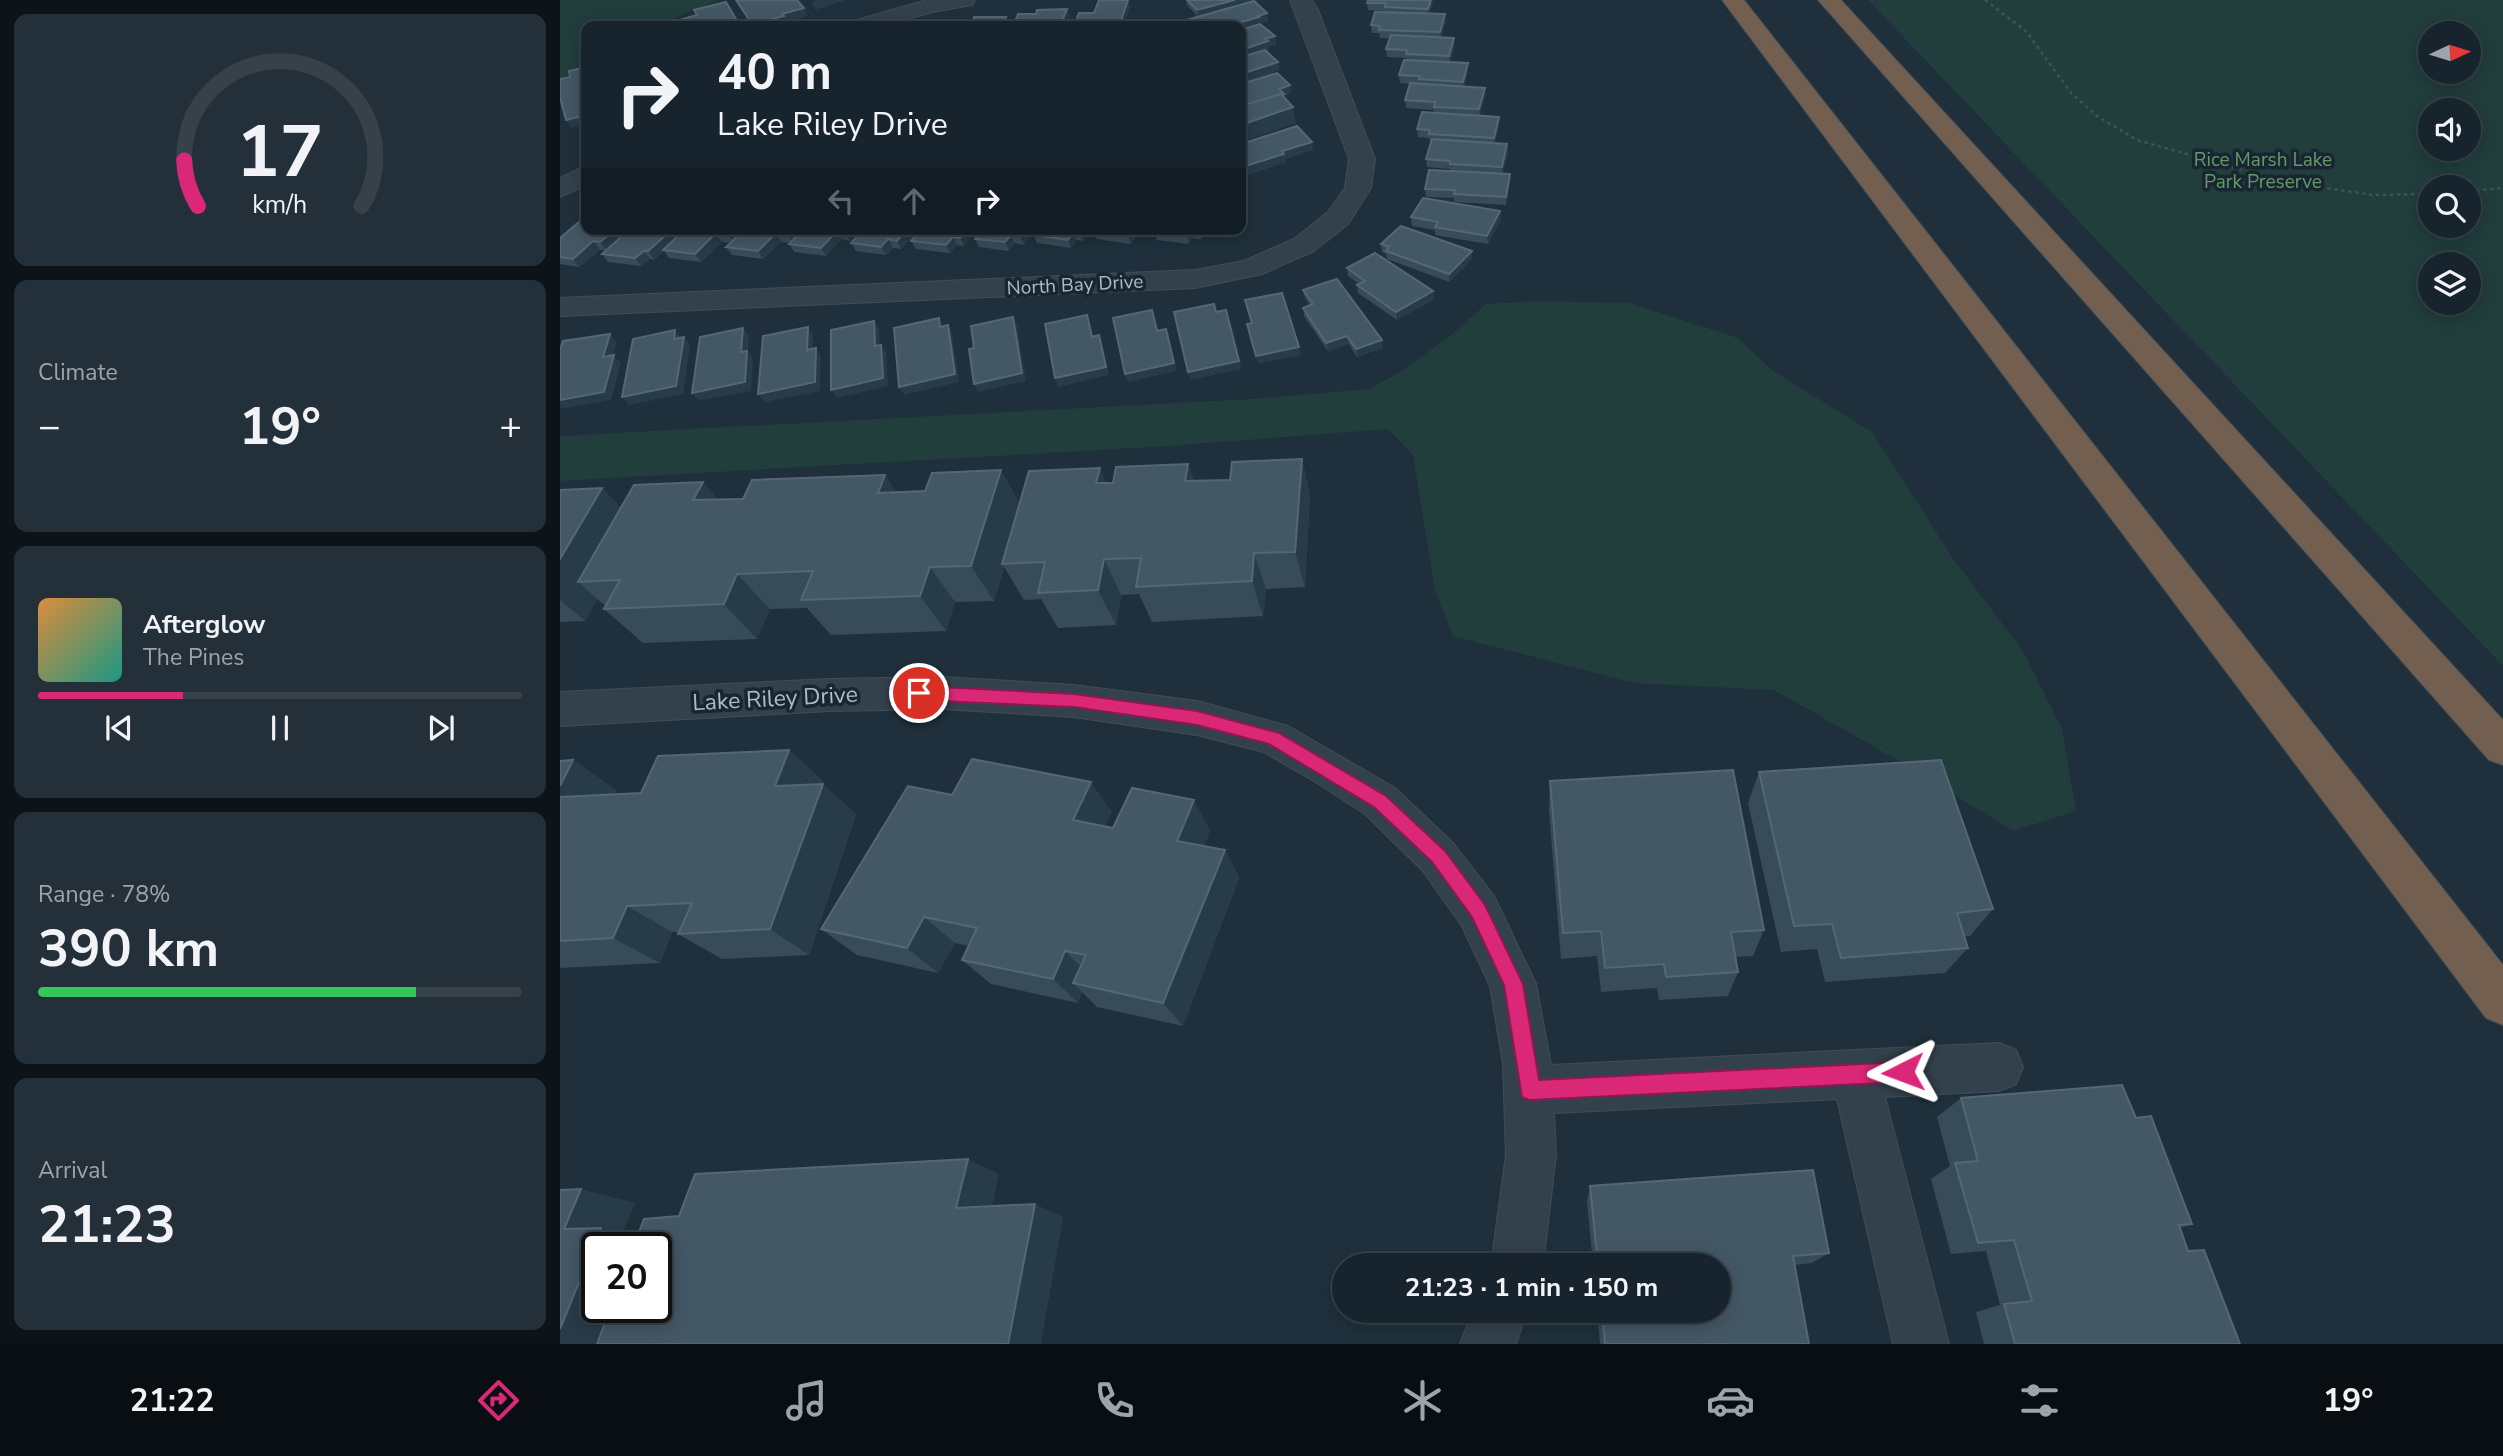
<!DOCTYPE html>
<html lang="en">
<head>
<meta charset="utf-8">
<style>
	:root { --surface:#17242d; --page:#243039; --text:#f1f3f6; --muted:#9ea4aa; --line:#364149; --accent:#db2777 }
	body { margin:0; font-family:"Nunito Sans",sans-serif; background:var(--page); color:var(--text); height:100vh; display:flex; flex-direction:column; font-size:26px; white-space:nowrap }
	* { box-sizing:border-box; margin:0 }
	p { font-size:23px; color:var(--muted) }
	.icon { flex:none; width:38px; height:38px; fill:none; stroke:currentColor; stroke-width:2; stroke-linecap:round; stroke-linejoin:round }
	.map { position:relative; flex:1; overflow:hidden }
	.drawer { display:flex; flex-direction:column; gap:14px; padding:14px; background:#0d1419; width:560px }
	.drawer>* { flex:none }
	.guide { position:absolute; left:21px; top:21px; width:665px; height:214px; border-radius:14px; box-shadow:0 4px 18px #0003,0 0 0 2px var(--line); background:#17242d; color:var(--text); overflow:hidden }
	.needle { width:46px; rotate:86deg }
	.buttons { position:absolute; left:1858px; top:21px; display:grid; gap:14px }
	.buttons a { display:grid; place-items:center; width:63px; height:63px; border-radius:50%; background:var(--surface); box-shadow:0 4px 18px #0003,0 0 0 2px var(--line); font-size:35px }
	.speed { position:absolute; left:21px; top:1232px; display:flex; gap:14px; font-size:35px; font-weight:700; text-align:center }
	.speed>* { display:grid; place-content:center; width:91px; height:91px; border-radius:50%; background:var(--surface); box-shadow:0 4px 18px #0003,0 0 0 2px var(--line); line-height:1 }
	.speed .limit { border:4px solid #111; border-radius:10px; background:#fff; color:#111 }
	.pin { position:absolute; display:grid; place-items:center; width:60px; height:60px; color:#fff; margin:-30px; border:4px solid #fff; border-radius:50%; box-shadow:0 2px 7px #0007 }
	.me { position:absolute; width:77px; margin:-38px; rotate:267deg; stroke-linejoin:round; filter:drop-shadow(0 0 5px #0008) }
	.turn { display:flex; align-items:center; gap:24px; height:147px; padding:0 21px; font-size:32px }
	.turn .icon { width:91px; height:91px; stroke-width:2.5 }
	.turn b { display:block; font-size:49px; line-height:60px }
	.lanes { display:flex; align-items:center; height:66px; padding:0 21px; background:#0003; justify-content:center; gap:35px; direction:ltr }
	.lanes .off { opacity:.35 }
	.big { font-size:52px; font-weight:700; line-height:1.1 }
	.drawer .tile { flex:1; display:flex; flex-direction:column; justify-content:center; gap:10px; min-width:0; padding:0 24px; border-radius:14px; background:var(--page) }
	.drawer .dial { align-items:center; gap:0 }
	.dial svg { height:182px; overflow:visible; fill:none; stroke:var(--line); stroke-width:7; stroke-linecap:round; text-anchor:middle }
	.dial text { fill:var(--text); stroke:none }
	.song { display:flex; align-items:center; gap:21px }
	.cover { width:84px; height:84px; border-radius:10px; background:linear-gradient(135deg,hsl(30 70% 55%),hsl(170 70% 35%)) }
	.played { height:7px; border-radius:4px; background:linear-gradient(90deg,var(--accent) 30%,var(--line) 30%) }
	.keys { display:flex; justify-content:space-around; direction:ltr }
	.heat { display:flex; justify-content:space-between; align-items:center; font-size:38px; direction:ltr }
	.charge { height:10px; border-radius:5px; background:linear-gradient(90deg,#34c759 78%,var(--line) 0) }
	.trip { position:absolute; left:772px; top:1253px; width:399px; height:70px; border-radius:35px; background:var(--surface); box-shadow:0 4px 18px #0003,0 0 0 2px var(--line); font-weight:700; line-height:70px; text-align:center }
	.tab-bar { display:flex; height:112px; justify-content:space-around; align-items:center; background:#090e12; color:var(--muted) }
	.tab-bar .icon { width:49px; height:49px }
	.tab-bar .current { color:var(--accent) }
	.tab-bar b { font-size:32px; color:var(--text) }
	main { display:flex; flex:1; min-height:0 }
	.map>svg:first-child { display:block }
	.green { fill:#213d3c; fill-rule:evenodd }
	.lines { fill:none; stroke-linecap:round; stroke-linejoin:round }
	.minor-casing { stroke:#404d58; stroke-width:2 }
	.highway-casing { stroke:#3e4c57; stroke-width:2 }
	.path { stroke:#3a5553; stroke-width:2.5; stroke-dasharray:3.5 3.5; stroke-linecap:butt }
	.minor { fill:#33414c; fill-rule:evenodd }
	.highway { fill:#735f50; fill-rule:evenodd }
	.wall { fill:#374b58 }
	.shaded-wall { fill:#283b48 }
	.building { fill:#445764; stroke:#546774; stroke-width:2 }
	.route { fill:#db2777; stroke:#8e194d; stroke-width:2 }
	.labels { text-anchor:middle; stroke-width:7; stroke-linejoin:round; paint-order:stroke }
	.far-park-label { font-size:19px; fill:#639b67; stroke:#192631 }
	.far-street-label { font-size:19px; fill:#aebcc8; stroke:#192631 }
	.street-label { font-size:23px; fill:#aebcc8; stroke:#192631 }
</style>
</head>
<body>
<main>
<section class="drawer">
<div class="tile dial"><svg viewBox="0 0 100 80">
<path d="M14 69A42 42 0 1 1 86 69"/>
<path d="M14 69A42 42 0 0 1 8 49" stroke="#db2777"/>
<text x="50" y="56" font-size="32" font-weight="700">17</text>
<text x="50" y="72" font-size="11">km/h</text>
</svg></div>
<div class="tile"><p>Climate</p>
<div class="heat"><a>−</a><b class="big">19°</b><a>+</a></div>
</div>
<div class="tile">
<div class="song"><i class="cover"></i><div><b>Afterglow</b><p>The Pines</p></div></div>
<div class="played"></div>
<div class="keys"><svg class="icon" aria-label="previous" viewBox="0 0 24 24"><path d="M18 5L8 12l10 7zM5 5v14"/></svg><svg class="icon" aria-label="pause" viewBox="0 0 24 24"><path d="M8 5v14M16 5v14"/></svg><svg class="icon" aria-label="next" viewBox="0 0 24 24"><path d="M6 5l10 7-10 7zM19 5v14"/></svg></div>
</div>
<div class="tile"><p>Range · 78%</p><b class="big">390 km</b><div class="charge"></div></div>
<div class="tile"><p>Arrival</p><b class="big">21:23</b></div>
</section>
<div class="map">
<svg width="1943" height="1344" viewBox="0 0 1943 1344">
	<rect width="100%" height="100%" fill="#1f303c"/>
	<!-- green -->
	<path class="green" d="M0 0H158L96 26H26V65L0 79Z
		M1308 0H1943V666ZM1871 33H1909V72H1871ZM1871 110H1909V149H1871ZM1871 187H1909V226H1871ZM1871 264H1909V303H1871Z
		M977 301 1069 303 1178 338 1213 371 1312 432 1394 560 1463 651 1502 729 1516 811 1453 831 1341 762 1214 690 1074 683 893 636 875 591 853 455 828 429 608 446 0 481V436L692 399 810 389 848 367 891 335 926 304Z"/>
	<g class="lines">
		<!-- minor casing -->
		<g class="minor-casing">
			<path id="minor" d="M367 0H415L412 5 372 12 324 26H290L293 21Z
				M730 0H752L758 10 815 159 811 188 788 224 754 251 702 274 635 288 0 316V298L635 270 684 261 734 239 768 212 785 188 789 159Z
				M26 166V185L0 197V178Z
				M382 677 514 685 637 701 728 726 835 788 893 843 934 896 976 984 991 1065 1439 1043 1456 1050 1463 1067 1456 1084 1439 1091 1325 1097 1389 1344H1333L1277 1099 994 1113 996 1155 983 1265H931L946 1155 943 1063 930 986 902 926 863 871 805 814 757 783 704 752 637 735 514 717 382 709 269 711 0 726V692L269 679Z
				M913 1311H967L956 1344H900Z"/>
		</g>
		<!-- highway casing -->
		<g class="highway-casing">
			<path id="highway" d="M1162 0H1184L1943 965V1025L1926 1018Z
				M1258 0H1281L1943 720V765L1929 760Z"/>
		</g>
		<!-- path -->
		<path class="path" d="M1425 0 1466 31 1511 93 1537 116 1577 140 1725 182 1813 195 1871 194
			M1909 191 1943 188"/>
		<!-- minor -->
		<use href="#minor" class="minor"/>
		<!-- highway -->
		<use href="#highway" class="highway"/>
	</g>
	<!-- wall -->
	<path class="wall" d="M626 0H698L694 1 708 21 701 23V25L715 36 716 44 709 47V49L705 50 718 62 719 70 681 83V26H624L623 21 638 17 627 5Z
		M873 0 870 14H885L886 22 881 38H894L895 46 890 62 908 71 904 87 925 88V96L920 116 939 117V125L935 143 947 144 948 152 943 173 950 182 946 205 894 202V198L866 197 865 189 890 171V169L867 167 866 159 872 142H870L869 138 858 137 857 129 874 113V110L846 108 845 100 859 84 840 83 839 75 847 60 846 58 827 57 826 49 830 38H820L819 33H812L811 25 825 11 808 10 807 3Z
		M681 144 753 150 725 159 726 162 687 175 681 167Z
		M940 211 941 219 928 244 875 235V230L852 226 851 217Z
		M300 229 290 241 282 239 266 256 234 252 229 244 230 243 221 242 203 259 172 255 166 247 171 243 162 242 141 262 109 258 104 251 94 260 90 259 81 266 48 262 42 254 45 250H40L19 267 0 264V238Z
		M359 229 341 249 333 248 326 255 296 251 291 243Z
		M361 229H417L404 246 397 245 390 253 356 249 351 241Z
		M475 229 464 245 454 243 449 251 419 247 415 239Z
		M532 229 523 241 516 240 511 248 477 243 474 235Z
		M581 229 571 244 537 239 534 231Z
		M596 229H647L641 239 632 238 629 244 597 240 594 232Z
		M821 244 912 259 889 282 827 259 826 254 822 252Z
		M787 268 873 291 874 299 837 320 798 293 797 285 799 284 788 276Z
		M743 290 823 348 797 357 789 344 768 351 744 316 743 308 750 305 745 298Z
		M742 459 750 496 745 587 706 589 703 616 592 622 579 594 561 595 556 625 498 628 481 599 464 600 444 567 434 601 395 602 386 631 271 635 247 608 210 609 197 639 83 643 44 609 46 606 37 599 25 621 0 622V490L42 488 61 508 158 499 365 491 441 470 459 503 546 483H553L628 464 634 481 670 480Z
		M229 750 263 781 262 784 296 814 249 955 162 959 118 934 119 932H112L100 963 0 968V761L13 760 57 791 55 794 81 793Z
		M1199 772 1433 909 1410 936H1404L1408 948 1385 973 1265 982 1257 949 1221 952 1188 803Z
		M990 781 1204 930 1193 956 1175 957 1178 972 1168 996 1099 1000 1097 988 1041 992 1037 956 1001 959 989 811Z
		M392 795 552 812 545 826 553 828 650 830 644 846 665 850 679 878 623 1026 537 1007 522 992 518 1003 431 984 402 960 409 946 395 943 378 973 297 955 261 929Z
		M1401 1098 1576 1118 1632 1224 1620 1228 1628 1251 1680 1344H1424L1416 1312 1440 1305 1426 1251 1391 1254 1371 1179 1390 1166 1377 1117Z
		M1030 1186 1269 1253 1252 1263 1234 1265 1249 1344H1040L1037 1311H1158V1265H1033L1027 1201Z"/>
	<!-- shaded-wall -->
	<path class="shaded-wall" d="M257 0H286L255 10 251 2Z
		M568 0 570 7 564 26H559Z
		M675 0H698L639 18 637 10Z
		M871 0H873L869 17 868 9Z
		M244 8 248 16 227 22 228 24 219 26H193L192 24 222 14Z
		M507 9 510 17 506 26H500Z
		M707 13 708 21 701 23V25L681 31V26H668Z
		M885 14 886 22 881 40 880 32Z
		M446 17 448 25V26H441Z
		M715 36 716 44 709 47V49L681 58V50Z
		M894 38 895 46 890 64 889 56Z
		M718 62 719 70 681 83V74Z
		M908 63V71L904 90 903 82Z
		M730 85 731 94 724 96 725 102 719 89Z
		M925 88V96L920 117 919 109Z
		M733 107 736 123 681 142V125Z
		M26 115V124L12 128 6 120Z
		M939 117V125L934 146V138Z
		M752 142 753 150 725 159 726 162 687 175 685 166 722 151Z
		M947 144 948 152 942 176V167Z
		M950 174V182L946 205V197Z
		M940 211 941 219 928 244 927 236Z
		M56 229H72L47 250 40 242Z
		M113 229H128L94 260 88 251Z
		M174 229H188L174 243 168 235Z
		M234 229H247L233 243 228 235Z
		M288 229H300L290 241 285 232Z
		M347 229H359L341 249 337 241Z
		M406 229H417L404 246 400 238Z
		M466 229H475L464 245 460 236Z
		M523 229H532L523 241 520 233Z
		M573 229H581L571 244 568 235Z
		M640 229H647L641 239 639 231Z
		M630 230 632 238 629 244 627 235Z
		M277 231 282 239 266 256 261 248Z
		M513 232 516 240 511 248 508 240Z
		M156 233 162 242 141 262 135 254Z
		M216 233 221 242 203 259 198 251Z
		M451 235 454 243 449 251 445 242Z
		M393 237 397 245 390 253 386 245Z
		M328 239 333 248 326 255 321 247Z
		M33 241 40 250 19 267 13 259Z
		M84 251 90 259 81 266 75 258Z
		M912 251V259L889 282V274Z
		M873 291 874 299 837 320 836 312Z
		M527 315 530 324 535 345 532 337Z
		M453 317 457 325 466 381 418 392 414 384Z
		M314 321 319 329 320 354 315 346Z
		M388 325 392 334 399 382 344 395 339 387Z
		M248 327 253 335 252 359 247 350Z
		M183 328 189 336 188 351 193 359 191 391 139 401 132 393 181 352Z
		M606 329 617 371 568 382 565 374Z
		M115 330 122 339H114Z
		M50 334 57 342 50 365 43 357Z
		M539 335 542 343 549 375 498 387 495 378Z
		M787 336 789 344 768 351 766 343Z
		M124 337 130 345 123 394 69 405 62 397Z
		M822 340 823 348 797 357 796 349Z
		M321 345 326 353 328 386 277 398 271 390Z
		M739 347 741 355 698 364 696 356Z
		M256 348 261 357 260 391 205 402 198 394Z
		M54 355 61 364 51 400 0 409V400Z
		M679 361 682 369 630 380 628 372Z
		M742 459 750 496 745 587 735 552Z
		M628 464 641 501 625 481Z
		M540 468 556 505 536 483Z
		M441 470 462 507 442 564 444 567 434 601 411 566Z
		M325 475 350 512 318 493Z
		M143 482 175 519 133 500Z
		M42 488 78 525 18 582 37 599 25 621 0 600V559Z
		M694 553 706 589 703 616 692 581Z
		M544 559 561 595 556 625 538 590Z
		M370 567 395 602 386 631 360 596Z
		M177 574 210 609 197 639 164 604Z
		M229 750 263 781 250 816 215 786Z
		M13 760 57 791 40 827 0 801V786Z
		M531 782 552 812 535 849 513 820Z
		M263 784 296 814 249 955 210 929Z
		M634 800 650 830 634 870 617 841Z
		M665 850 679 878 623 1026 603 1003Z
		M67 906 112 932 100 963 53 938Z
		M364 917 395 943 378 973 347 948Z
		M505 951 529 975 513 983 522 992 518 1003 493 979Z
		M408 1159 439 1174 429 1221 396 1208Z
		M21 1189 75 1203 63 1233 95 1240 92 1248H37V1307H70L56 1344H0L4 1229Z
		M475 1204 503 1217 481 1344H448Z"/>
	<!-- building -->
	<path class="building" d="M176 0H237L244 8 222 14 224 16 192 24Z
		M539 0H568L559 26H514L519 13H534Z
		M627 0H675L637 10Z
		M808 0H871L868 9 825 7 826 3H807Z
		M694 1 707 13 698 16 699 17 668 26H639L638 25 629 26 623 21Z
		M166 2 180 26H123L119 20 137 15 134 10Z
		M507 9 500 26H453L458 14H476L477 10Z
		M815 12 885 14 880 32 819 30 820 26 811 25Z
		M414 17H446L441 26H393L396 22H412Z
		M700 24 715 36 705 39 708 41 681 50V30Z
		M831 35 894 38 889 56 846 54 847 50 826 49Z
		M705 50 718 62 681 74V57Z
		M844 60 908 63 903 82 859 79 860 76 839 75Z
		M26 67V115L6 120 0 97V79L10 77 9 71Z
		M717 73 730 85 719 89 724 94H721L681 106V84Z
		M850 83 925 88 919 109 874 107 875 102 845 100Z
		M721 94 733 107 681 125V106Z
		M862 112 939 117 934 138 869 134 870 130 857 129Z
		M737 126 752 142 722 151 724 154 685 166 681 161V144Z
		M872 139 947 144 942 167 890 164V161L866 159Z
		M869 170 950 174 946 197 894 194 895 190 865 189Z
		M863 198 940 211 927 236 875 227 878 222 851 217Z
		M26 216V229H56L40 242 33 241 13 259 0 257V238Z
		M841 226 912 251 889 274 826 251 829 247 821 244Z
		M70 229H113L88 251H84L75 258 42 254Z
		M125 229H174L168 235 156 233 135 254 103 250Z
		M185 229H234L228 235 216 233 198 251 166 247Z
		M243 229H288L285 232 277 231 261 248 229 244Z
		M304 229H347L337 241 328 239 321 247 291 243Z
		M361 229H406L400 238 393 237 386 245 351 241Z
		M422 229H466L460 236 451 235 445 242 415 239Z
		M478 229H523L520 233 513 232 508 240 474 235Z
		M536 229H573L568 235 534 231Z
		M596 229H640L639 231 630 230 627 235 594 232Z
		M815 253 873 291 836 312 797 285 805 281 787 268Z
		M777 279 822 340 796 349 787 336 766 343 743 308 753 304 743 290Z
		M722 293 739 347 696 356 687 324 692 323 685 300Z
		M654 304 656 312 666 310 679 361 628 372 614 312Z
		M592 310 597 331 606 329 614 363 565 374 553 318Z
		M527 315 532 337 539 335 546 367 495 378 485 324Z
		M453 317 462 373 414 384 409 349 414 348 411 326Z
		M379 318 380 327 388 325 395 374 339 387 334 328Z
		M314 321 315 346 321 345 323 378 271 390V330Z
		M248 327 247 350 256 348 255 382 198 394 203 336Z
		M183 328 181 352 187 351 185 382 132 393 140 337Z
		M115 330 114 339 124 337 116 386 62 397 73 339Z
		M50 334 43 357 54 355 44 392 0 400V350L3 341Z
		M742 459 735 552 694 553 692 581 576 587 581 558 544 559 538 590 478 593 485 562 442 564 469 471 540 468 536 483H553L556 467 628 464 625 481 670 480 672 462Z
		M441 470 411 566 370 567 360 596 241 600 253 571 177 574 164 604 44 609 60 580 18 582 74 485 143 482 133 500 183 499 192 480 325 475 318 493 365 491 372 473Z
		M42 488 0 559V490Z
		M229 750 215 786 263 784 210 929 118 934 132 903 67 906 53 938 0 941V797L81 793 98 756Z
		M412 759 531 782 513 820 553 828 572 788 634 800 617 841 665 850 603 1003 513 983 526 955 505 951 493 979 402 960 417 928 364 917 347 948 261 929 348 786 392 795Z
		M13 760 0 786V761Z
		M1381 760 1433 909 1397 913 1408 948 1281 958 1272 924 1234 926 1199 772Z
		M1173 770 1204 930 1171 932 1178 972 1106 977 1104 964 1045 968 1041 931 1003 933 990 781Z
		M1562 1085 1576 1118 1591 1116 1632 1224 1619 1225 1628 1251 1644 1250 1680 1344H1455L1444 1304 1472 1301 1454 1240 1418 1243 1395 1163 1418 1161 1401 1098Z
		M408 1159 396 1208 475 1204 448 1344H37L51 1307H96V1248H73L84 1219 119 1216 135 1174Z
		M1253 1170 1269 1253 1233 1256 1249 1344H1045L1042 1311H1158V1265H1038L1030 1186Z
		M21 1189 4 1229 41 1228 0 1329V1190Z"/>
	<!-- route -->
	<path class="route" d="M359 686 514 694 637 711 719 733 826 796 885 851 925 905 963 984 979 1080 1343 1062 1350 1064 1353 1072 1350 1079 1343 1082 969 1100 962 1097 944 985 912 917 872 862 814 807 709 744 637 725 514 707 359 700 354 698 351 693 354 688Z"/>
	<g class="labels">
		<!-- far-park labels -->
		<g class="far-park-label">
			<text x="1703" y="166">Rice Marsh Lake<tspan x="1703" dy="22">Park Preserve</tspan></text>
		</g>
		<!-- far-street labels -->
		<g class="far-street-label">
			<text transform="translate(515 284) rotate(-3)" y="7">North Bay Drive</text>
		</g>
		<!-- street labels -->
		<g class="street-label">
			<text transform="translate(215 698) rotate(-3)" y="8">Lake Riley Drive</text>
		</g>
	</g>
</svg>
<div class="buttons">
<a><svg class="needle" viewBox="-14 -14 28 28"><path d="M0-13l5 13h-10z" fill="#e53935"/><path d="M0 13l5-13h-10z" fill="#9ea4aa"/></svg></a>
<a><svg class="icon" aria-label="sound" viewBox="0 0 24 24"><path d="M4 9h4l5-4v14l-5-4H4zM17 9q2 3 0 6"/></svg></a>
<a><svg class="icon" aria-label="search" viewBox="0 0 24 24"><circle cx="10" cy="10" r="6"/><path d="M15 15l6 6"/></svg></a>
<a><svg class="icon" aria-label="layers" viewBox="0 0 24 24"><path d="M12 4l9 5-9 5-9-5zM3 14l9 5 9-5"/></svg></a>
</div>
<div class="speed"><div class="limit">20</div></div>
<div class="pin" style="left:359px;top:693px;background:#d93025"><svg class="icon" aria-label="arrive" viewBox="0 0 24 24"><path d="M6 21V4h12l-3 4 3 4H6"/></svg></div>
<svg class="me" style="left:1343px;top:1072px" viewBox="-20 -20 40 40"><path d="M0-17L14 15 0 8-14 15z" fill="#db2777" stroke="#fff" stroke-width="4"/></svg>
<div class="trip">21:23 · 1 min · 150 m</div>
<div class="guide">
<div class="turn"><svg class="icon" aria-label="right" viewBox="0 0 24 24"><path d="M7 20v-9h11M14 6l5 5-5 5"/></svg><div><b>40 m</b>Lake Riley Drive</div></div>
<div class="lanes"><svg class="icon off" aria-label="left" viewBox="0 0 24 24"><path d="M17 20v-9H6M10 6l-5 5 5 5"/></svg><svg class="icon off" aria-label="ahead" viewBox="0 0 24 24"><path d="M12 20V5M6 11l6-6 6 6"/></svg><svg class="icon" aria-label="right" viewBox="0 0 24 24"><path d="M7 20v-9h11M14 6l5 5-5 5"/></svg></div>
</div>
</div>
</main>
<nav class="tab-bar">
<b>21:22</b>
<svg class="icon current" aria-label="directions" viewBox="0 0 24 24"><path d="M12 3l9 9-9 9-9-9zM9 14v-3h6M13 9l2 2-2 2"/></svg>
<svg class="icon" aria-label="music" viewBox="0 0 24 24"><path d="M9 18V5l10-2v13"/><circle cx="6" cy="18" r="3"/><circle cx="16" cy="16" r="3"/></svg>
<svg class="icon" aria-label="phone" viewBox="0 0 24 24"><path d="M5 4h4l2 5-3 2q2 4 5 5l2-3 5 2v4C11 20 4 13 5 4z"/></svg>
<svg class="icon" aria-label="climate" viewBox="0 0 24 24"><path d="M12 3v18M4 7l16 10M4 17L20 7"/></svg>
<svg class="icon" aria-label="car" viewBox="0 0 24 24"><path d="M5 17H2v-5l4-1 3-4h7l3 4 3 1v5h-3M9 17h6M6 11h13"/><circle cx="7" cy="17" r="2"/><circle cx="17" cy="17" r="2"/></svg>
<svg class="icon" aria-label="filters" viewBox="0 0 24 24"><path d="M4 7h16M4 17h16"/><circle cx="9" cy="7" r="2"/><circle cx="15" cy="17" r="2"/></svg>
<b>19°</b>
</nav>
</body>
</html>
